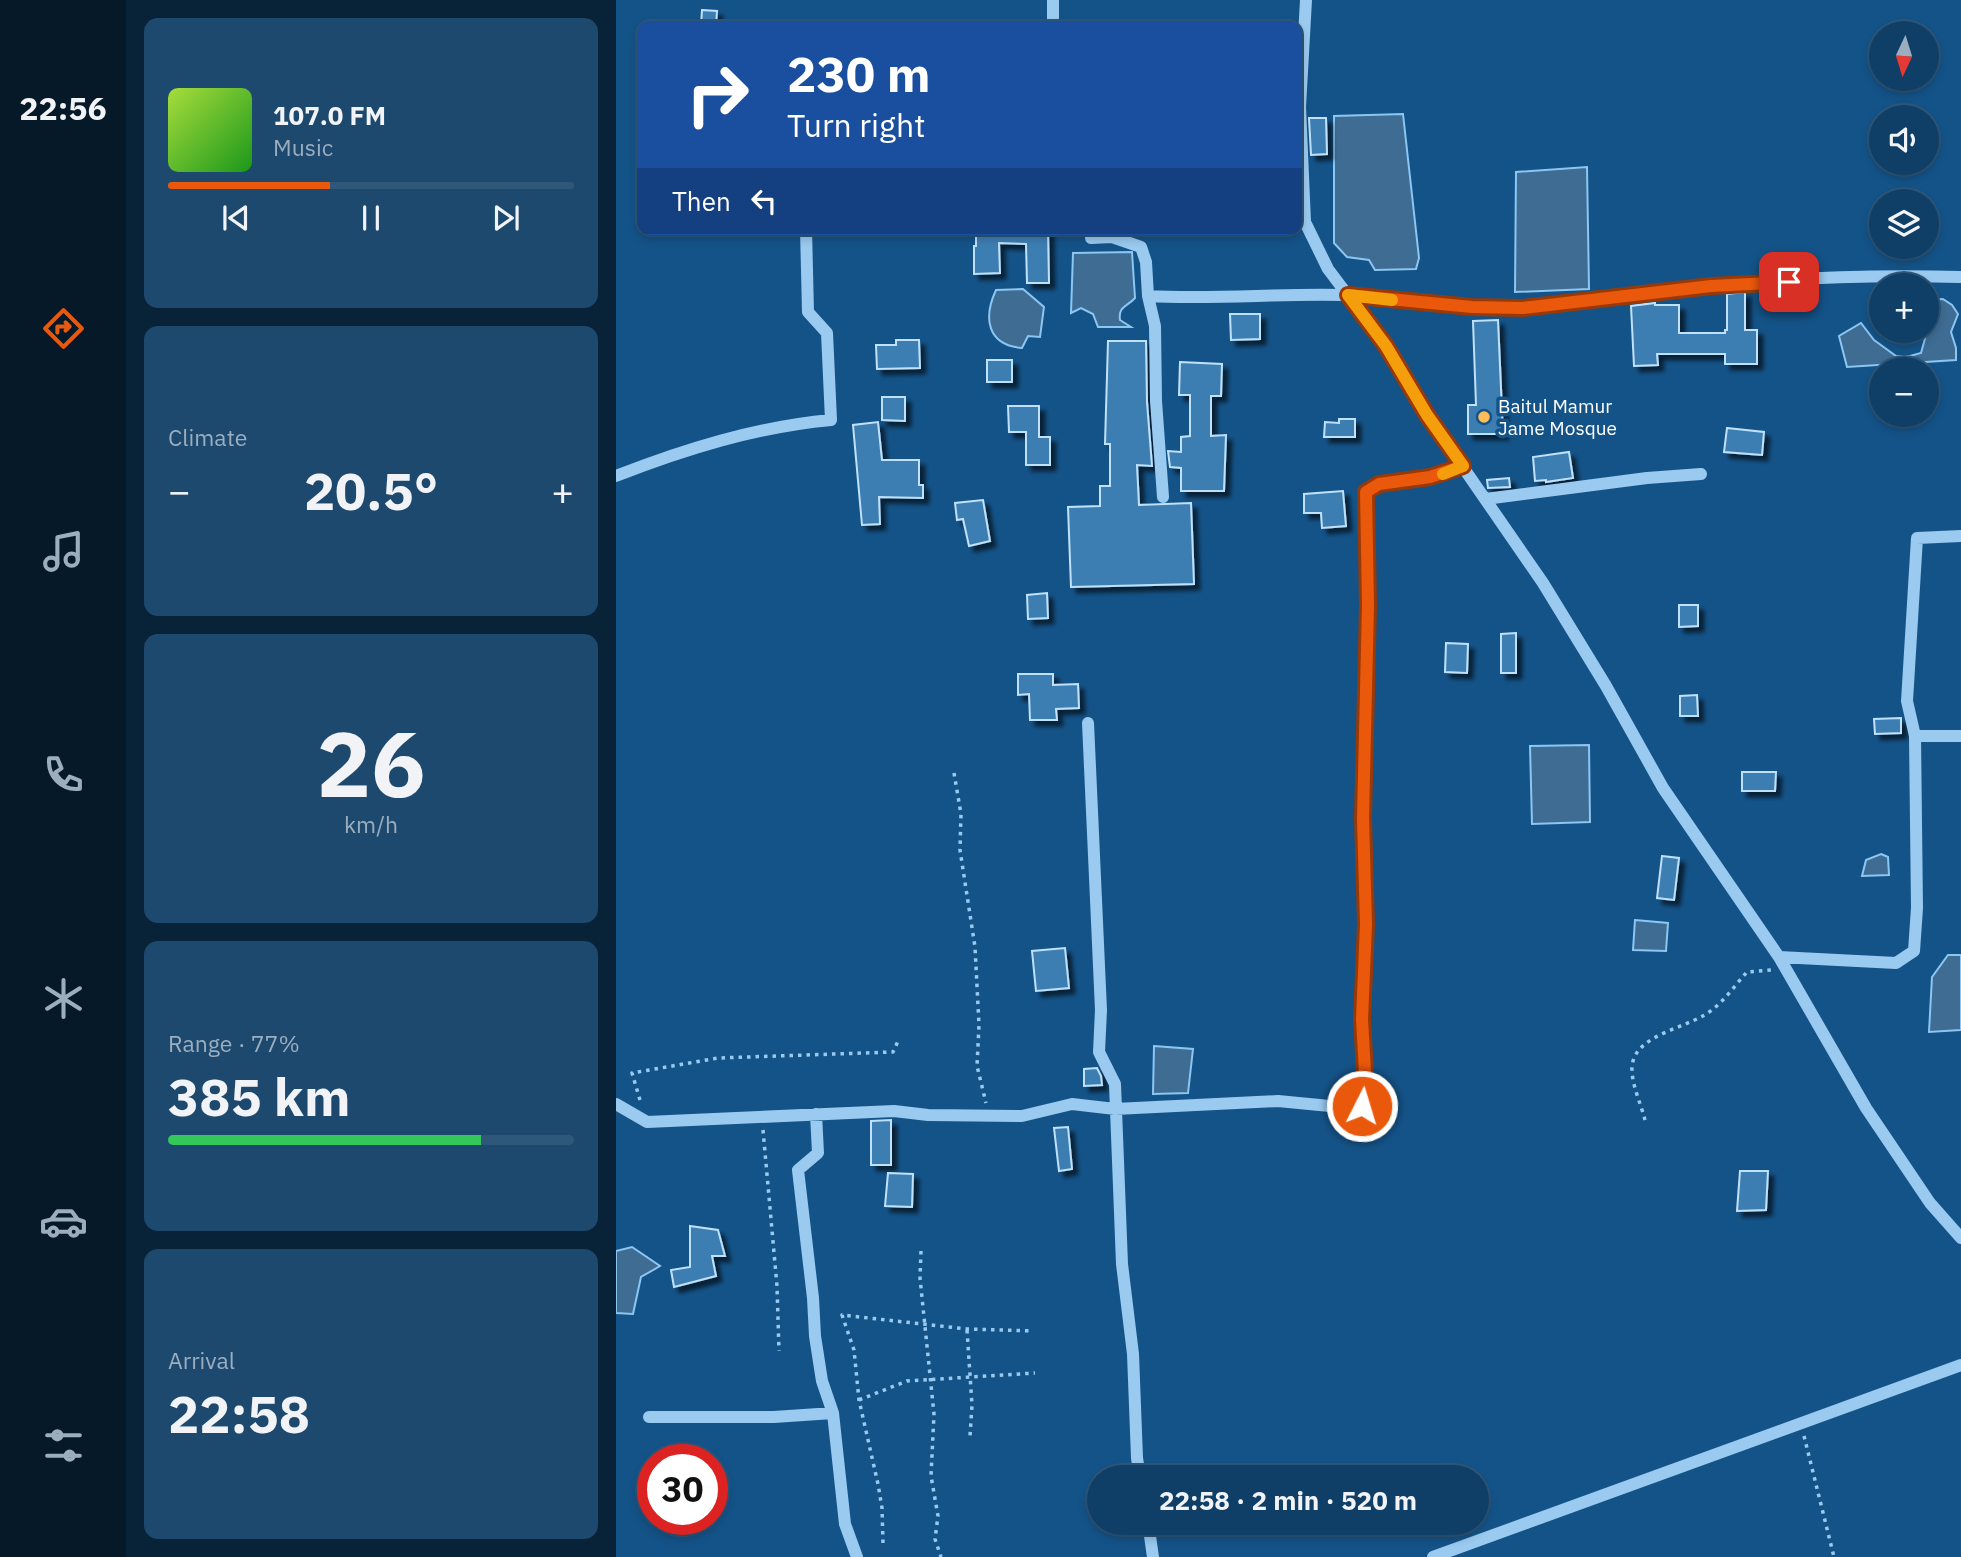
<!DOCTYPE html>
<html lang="en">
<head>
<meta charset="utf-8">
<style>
	:root { --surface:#0f3e66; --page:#1d496f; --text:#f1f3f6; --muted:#9baebf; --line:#2f577a; --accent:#ea580c }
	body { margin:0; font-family:"IBM Plex Sans",sans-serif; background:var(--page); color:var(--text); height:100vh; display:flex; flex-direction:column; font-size:26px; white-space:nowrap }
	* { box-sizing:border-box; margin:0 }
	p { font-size:23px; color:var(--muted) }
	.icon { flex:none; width:38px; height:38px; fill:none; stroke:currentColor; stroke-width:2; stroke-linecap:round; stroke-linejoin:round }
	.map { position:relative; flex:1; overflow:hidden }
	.panel { display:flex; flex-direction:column; gap:18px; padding:18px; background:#082238; width:490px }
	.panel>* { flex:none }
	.top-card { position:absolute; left:21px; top:21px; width:665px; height:214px; border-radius:14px; box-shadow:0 4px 10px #0003,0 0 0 2px var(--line); background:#1a4fa0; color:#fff; overflow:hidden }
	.needle { width:46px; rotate:184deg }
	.buttons { position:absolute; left:1253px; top:21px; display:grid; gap:14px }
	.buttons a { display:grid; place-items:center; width:70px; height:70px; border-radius:50%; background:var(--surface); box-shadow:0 4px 10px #0003,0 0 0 2px var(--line); font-size:35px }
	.speed { position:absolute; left:21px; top:1444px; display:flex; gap:14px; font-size:35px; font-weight:700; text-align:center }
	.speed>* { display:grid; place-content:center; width:91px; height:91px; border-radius:50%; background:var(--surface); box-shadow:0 4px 10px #0003,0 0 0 2px var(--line); line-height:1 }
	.speed .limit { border:10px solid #d22; background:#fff; color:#111 }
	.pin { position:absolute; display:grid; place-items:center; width:60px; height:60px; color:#fff; margin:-30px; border-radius:14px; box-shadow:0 4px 10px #0006 }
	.me { position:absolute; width:77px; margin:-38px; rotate:5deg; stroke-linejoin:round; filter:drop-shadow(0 0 5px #0008) }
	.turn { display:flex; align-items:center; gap:24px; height:147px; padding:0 35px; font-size:32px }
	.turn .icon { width:91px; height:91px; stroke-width:2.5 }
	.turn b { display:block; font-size:49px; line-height:60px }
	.then { display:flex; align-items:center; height:66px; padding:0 35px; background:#0003; gap:14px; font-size:26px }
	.big { font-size:52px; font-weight:700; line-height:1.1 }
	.panel .card { flex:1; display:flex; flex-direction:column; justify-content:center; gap:10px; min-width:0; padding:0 24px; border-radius:14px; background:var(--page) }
	.panel .dial { align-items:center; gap:0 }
	.dial b { font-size:91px; line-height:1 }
	.song { display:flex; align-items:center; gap:21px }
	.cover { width:84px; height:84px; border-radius:10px; background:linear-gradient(135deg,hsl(80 70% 55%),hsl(120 70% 35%)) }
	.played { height:7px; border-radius:4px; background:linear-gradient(90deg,var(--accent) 40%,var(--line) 40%) }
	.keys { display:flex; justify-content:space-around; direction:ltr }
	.heat { display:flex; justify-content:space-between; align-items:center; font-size:38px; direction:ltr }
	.charge { height:10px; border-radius:5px; background:linear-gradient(90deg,#34c759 77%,var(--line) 0) }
	.trip { position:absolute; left:471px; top:1465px; width:402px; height:70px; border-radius:35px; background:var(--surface); box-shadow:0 4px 10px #0003,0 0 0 2px var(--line); font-weight:700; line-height:70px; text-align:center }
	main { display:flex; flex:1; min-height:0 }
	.dock { display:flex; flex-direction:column; width:126px; justify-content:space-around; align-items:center; background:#061929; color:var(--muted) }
	.dock .icon { width:49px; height:49px }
	.dock .on { color:var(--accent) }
	.dock b { font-size:32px; color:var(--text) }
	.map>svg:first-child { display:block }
	.water { fill:#3e6c93; stroke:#8cc6f2; stroke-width:2 }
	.building { fill:#3d7eb2; stroke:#c0e1fb; stroke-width:2; filter:url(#shadow) }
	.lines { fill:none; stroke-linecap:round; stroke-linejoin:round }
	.path { stroke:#9acaef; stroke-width:3.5; stroke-dasharray:3.5 5; stroke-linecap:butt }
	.minor { stroke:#9acaef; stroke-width:12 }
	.route-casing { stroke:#983908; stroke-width:18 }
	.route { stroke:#ea580c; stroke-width:12 }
	.slow { stroke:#f59e0b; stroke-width:12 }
	.poi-dot { fill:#ffbd58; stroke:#145388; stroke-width:2.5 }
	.labels { text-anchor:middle; stroke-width:7; stroke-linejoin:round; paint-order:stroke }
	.poi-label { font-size:19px; fill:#fff; stroke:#145388; text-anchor:start }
</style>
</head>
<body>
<main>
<nav class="dock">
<b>22:56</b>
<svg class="icon on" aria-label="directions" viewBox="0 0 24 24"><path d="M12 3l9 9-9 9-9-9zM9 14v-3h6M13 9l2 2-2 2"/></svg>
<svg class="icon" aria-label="music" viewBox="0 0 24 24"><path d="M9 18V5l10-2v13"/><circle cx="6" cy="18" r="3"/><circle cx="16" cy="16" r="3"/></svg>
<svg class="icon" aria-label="phone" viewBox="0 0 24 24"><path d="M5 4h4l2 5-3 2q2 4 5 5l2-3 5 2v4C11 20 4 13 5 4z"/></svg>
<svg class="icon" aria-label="climate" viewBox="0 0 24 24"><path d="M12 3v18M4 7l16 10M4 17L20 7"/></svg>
<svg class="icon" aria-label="car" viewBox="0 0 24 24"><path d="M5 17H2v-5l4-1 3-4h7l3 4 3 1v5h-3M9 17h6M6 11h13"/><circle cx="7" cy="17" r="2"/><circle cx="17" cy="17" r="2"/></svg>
<svg class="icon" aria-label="filters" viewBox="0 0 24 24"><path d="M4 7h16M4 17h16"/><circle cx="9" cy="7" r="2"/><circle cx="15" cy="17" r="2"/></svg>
</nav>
<section class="panel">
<div class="card">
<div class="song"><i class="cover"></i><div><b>107.0 FM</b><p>Music</p></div></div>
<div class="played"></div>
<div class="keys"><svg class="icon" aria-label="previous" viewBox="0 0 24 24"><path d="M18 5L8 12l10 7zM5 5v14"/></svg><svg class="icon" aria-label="pause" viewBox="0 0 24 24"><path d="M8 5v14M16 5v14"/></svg><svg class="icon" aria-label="next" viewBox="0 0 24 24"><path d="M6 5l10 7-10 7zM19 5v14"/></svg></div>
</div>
<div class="card"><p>Climate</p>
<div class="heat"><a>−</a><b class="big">20.5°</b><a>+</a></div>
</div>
<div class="card dial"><b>26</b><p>km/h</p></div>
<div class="card"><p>Range · 77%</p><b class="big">385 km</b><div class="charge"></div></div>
<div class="card"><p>Arrival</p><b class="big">22:58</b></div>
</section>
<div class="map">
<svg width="1345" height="1557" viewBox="0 0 1345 1557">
	<defs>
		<filter id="shadow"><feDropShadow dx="5.5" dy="5.5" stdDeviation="2" flood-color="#0009"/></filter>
	</defs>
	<rect width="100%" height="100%" fill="#145388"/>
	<!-- water -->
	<path class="water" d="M787 114 803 258 800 269 759 270 753 260 731 257 718 243V116Z
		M971 167 973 289 899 292 900 172Z
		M516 252 519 298C511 307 502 306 504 320L515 327H482L477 314 465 308 455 313 457 253Z
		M407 289 428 307 424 337 412 336 406 348C371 345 367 318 380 290Z
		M1327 299 1336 305 1342 314 1335 332 1340 348V360L1231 367 1223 336 1245 323 1258 340 1280 356H1294L1305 353 1310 335 1309 331H1311V300Z
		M973 745 974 822 916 824 914 746Z
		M1265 854 1272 857 1273 875 1246 876 1250 860Z
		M1019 920 1052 923 1050 951 1017 950Z
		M1332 955H1345V1030L1313 1032 1316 977Z
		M538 1046 577 1049 572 1093 537 1094Z
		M16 1247 44 1266 25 1277 17 1314 0 1313V1251Z"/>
	<!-- building -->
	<path class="building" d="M86 10 101 11 100 26H85Z
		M693 118H710L711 154 695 155Z
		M360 229H432L433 283H411L410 244 383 243 384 273 358 274V246H360Z
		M1129 292V330H1141V364H1109V354H1041L1042 365 1018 366 1015 306 1039 303V305H1063V333H1109V330H1111V294Z
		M614 314H644V339L615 340Z
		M882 320 887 434H852V405H860L857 321Z
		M280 340H303L304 368 261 369 260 345H280Z
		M492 341H530L531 402 536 466 521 465 523 505 575 503 578 584 455 587 452 507 484 506V486H494V444H489Z
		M371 360H396V382H371Z
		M564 362 606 364 605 396H595V436L610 435 608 491H565V468L554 467 552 451 565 452V437L574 436V395H563Z
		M266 397H289V421L266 420Z
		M392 406H423V437H434V465H410V432H393Z
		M723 419H739V437H708L709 422 723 423Z
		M262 422 266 460H303V485H307V498L263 497 264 524 246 525 237 425Z
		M1111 428 1148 432 1146 455 1108 452Z
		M953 452 957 478 930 482V480L919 481 917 457Z
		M893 478 894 487 872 488 871 480Z
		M727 491 730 526 706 528 705 513H688V494Z
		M367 500 374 541 353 546 347 519 341 520 339 503Z
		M431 593 432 618 412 619 411 595Z
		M1063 605H1082V626L1063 627Z
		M900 633V673H885V634Z
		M830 643 852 644 851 673 829 672Z
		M402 674H437V685L462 684 463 708 440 709 441 720H414L413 694 402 695Z
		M1081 695 1082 716H1064V696Z
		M1285 718V733L1259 734 1258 719Z
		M1126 772H1160L1159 791H1126Z
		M1046 856 1063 858 1058 900 1041 898Z
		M449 948 453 988 420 991 416 951Z
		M481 1068 485 1076 486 1085 468 1086V1069Z
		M275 1120V1165H255V1121Z
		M452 1127 456 1169 443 1171 438 1128Z
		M1124 1171H1152L1150 1210 1121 1211Z
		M272 1173 297 1174 296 1207 269 1206Z
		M74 1226 102 1230 109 1256H96L100 1276 58 1287 55 1270 74 1267Z"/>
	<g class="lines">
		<!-- path -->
		<path class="path" d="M338 773 345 814 344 850 359 947 363 1025 361 1066 370 1103
			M24 1100 16 1073 102 1058 277 1052 283 1039
			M1029 1120C1025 1104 1015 1083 1016 1067 1018 1033 1076 1028 1097 1009 1110 999 1120 984 1131 972L1155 970
			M147 1130 161 1286 163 1351
			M305 1251 304 1278 318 1414 315 1476 322 1516 319 1539 325 1557
			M351 1330 356 1405 354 1436
			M243 1400 291 1381 419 1373
			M1188 1436 1218 1557
			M267 1543 266 1508 262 1484 243 1400 238 1350 226 1315 351 1329 417 1331"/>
		<!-- minor -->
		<path class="minor" d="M437 0V26
			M690 0 684 107 689 222 712 269 770 346 811 415 927 583 990 686 1047 788 1163 957 1250 1108 1314 1203 1345 1238
			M475 238 496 237 525 247 530 262 532 296C598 300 663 293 728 295 788 297 847 311 907 308 969 305 1030 294 1091 287 1175 277 1261 275 1345 277
			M532 296 539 326 540 401 547 497
			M0 476C69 449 140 427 215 420L211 333 192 312 190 229
			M869 499 1031 478 1085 474
			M472 723 485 1010 483 1052 499 1084 506 1264 517 1354 521 1458 524 1477
			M1299 736H1345
			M1163 957 1280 963 1298 951 1301 908 1299 736 1291 701 1301 538 1345 536
			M0 1104 31 1122 278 1111 312 1115 406 1116 456 1104 499 1109 662 1101 724 1107 746 1106 750 1090 746 1019 750 924 747 818 752 605 750 491 763 484 814 477 847 466
			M200 1114 202 1153 182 1170 197 1298 199 1336 206 1381 217 1413 229 1524 241 1557
			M33 1417H158L217 1413
			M532 1522 537 1557
			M817 1557 1345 1365"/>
	</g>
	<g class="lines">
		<!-- route casing -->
		<g class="route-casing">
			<path id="route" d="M746 1106 750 1090 746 1019 750 924 747 818 752 605 750 492 763 484 814 477 847 466 811 415 770 346 732 295 856 307 907 308 1095 286 1173 282"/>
		</g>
		<!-- route -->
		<use href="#route" class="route"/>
		<!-- slow -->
		<path class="slow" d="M776 300 732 295 770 346 811 415 847 466 827 474"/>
	</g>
	<!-- markers -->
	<circle class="poi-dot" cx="868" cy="417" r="7"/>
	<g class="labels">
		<!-- poi labels -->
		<g class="poi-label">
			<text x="882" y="413">Baitul Mamur<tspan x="882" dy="22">Jame Mosque</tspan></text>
		</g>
	</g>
</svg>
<div class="buttons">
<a><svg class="needle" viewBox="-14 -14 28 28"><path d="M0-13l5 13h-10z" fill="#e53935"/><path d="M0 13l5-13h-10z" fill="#9baebf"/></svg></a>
<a><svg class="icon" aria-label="sound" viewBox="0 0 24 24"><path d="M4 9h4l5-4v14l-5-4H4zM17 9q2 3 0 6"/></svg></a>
<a><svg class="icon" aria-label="layers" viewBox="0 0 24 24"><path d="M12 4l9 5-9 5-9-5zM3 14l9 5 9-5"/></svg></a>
<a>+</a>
<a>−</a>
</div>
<div class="speed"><div class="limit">30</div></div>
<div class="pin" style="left:1173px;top:282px;background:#d93025"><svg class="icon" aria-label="arrive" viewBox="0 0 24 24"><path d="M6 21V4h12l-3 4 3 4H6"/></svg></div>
<svg class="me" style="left:746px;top:1106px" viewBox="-20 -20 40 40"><circle r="17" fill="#ea580c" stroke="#fff" stroke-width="3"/><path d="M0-11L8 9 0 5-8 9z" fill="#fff"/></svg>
<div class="trip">22:58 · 2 min · 520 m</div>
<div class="top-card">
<div class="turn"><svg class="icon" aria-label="right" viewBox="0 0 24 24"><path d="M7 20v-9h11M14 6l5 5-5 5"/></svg><div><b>230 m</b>Turn right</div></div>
<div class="then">Then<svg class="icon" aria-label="left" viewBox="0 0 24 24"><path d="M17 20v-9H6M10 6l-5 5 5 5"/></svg></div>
</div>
</div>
</main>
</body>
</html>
